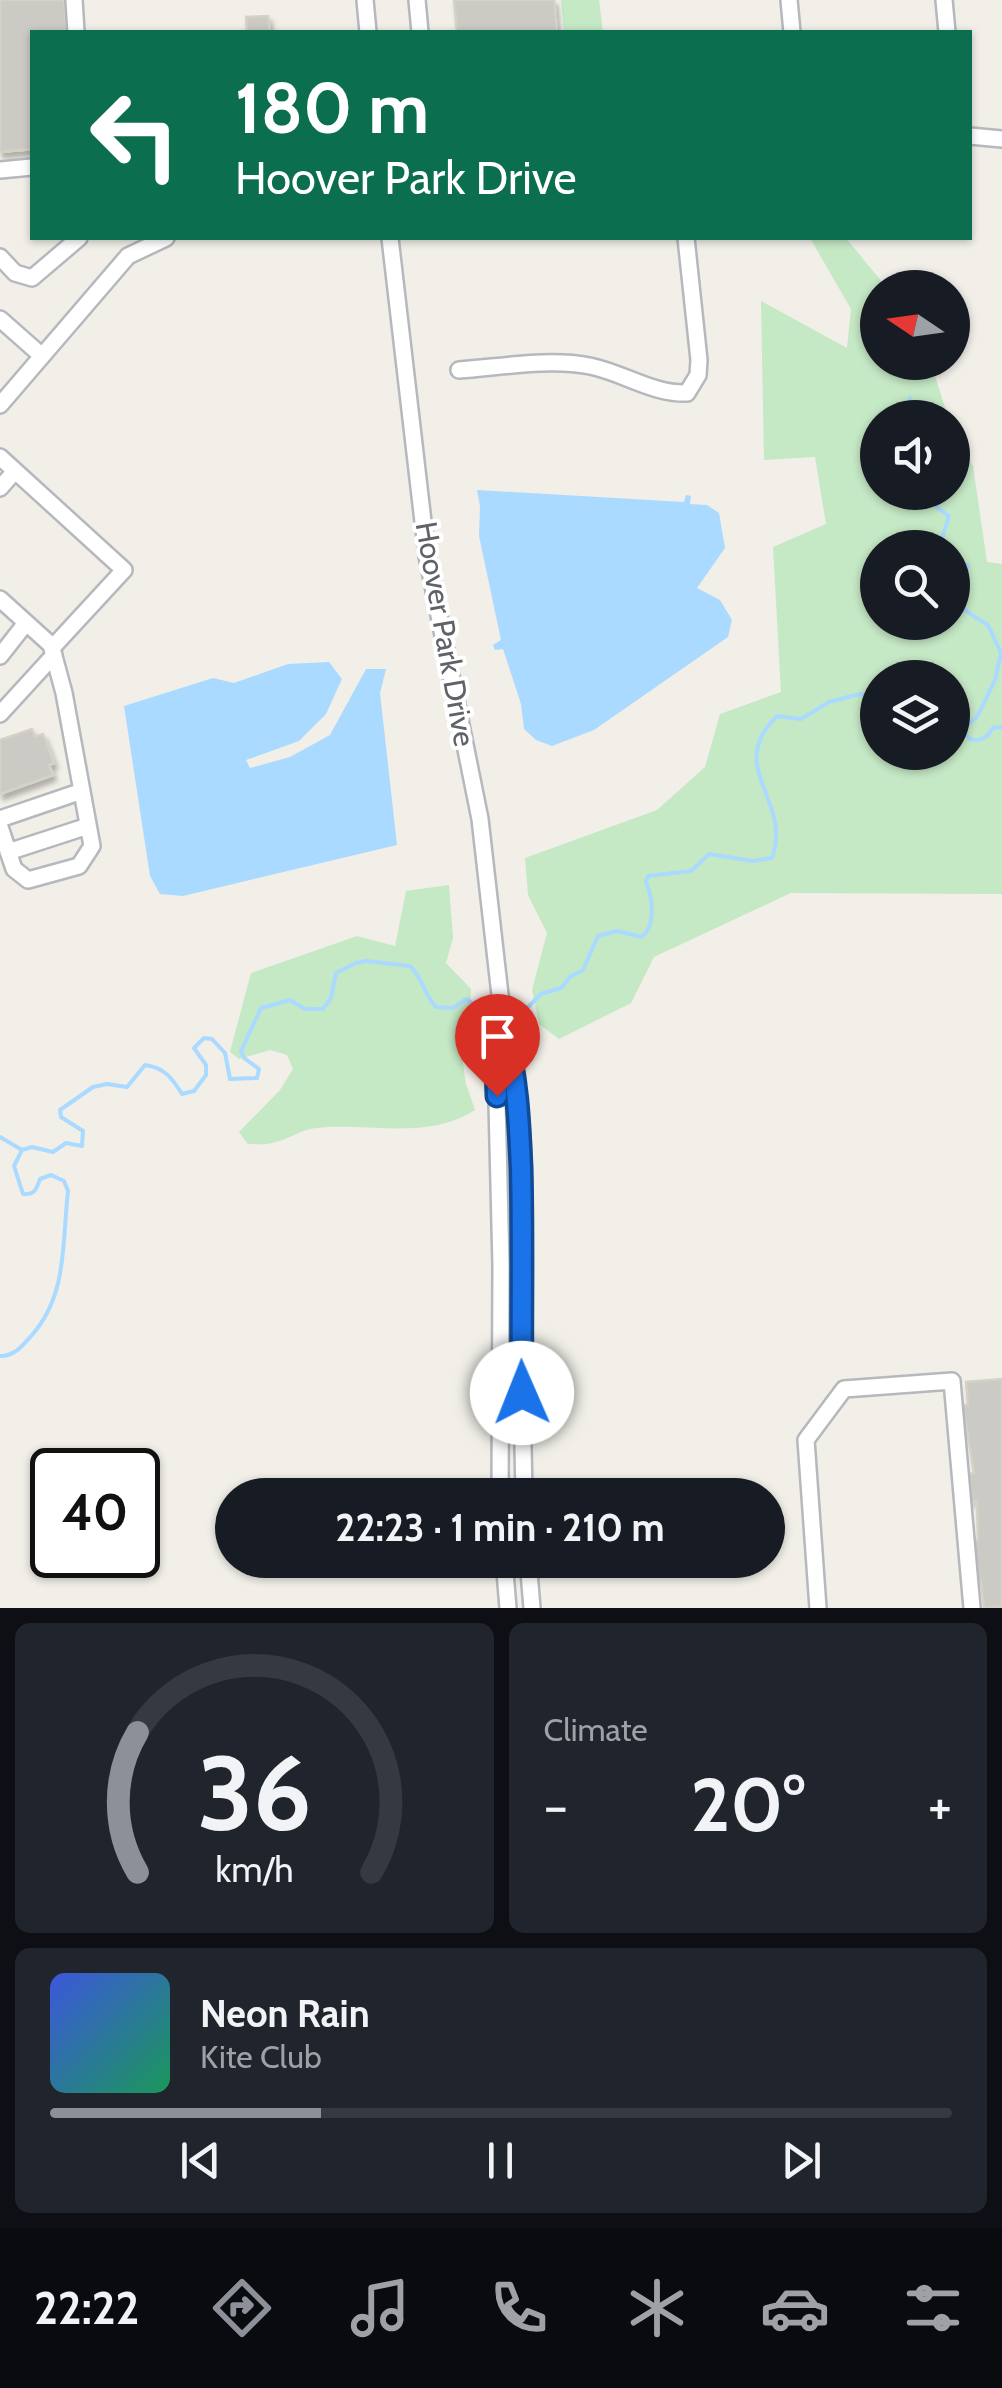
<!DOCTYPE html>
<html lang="en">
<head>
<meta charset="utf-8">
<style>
	:root { --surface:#171b24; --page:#20242c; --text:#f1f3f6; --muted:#9ea1a6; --line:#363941; --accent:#8c9099 }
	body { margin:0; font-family:Cabin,sans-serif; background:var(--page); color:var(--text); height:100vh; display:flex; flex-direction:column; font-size:38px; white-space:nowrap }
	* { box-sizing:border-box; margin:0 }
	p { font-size:32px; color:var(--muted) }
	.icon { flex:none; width:55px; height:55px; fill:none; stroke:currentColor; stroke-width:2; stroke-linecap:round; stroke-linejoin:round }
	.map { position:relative; height:1608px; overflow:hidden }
	.panel { display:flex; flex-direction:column; gap:15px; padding:15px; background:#0d0f14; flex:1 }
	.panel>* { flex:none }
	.guide { position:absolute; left:30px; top:30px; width:942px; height:210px; border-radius:0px; box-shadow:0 2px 8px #0004; background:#0b6e4f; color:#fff; overflow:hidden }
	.needle { width:65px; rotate:283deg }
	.fabs { position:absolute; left:860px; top:270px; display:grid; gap:20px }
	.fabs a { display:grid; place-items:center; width:110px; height:110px; border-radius:50%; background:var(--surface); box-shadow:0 2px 8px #0004; font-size:50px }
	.speed { position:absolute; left:30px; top:1448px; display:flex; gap:20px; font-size:50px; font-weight:700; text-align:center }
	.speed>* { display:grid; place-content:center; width:130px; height:130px; border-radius:50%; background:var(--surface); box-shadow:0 2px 8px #0004; line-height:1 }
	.speed .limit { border:5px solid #111; border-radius:15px; background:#fff; color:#111 }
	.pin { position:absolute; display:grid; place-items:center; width:85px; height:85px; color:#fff; margin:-102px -42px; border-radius:50% 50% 50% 0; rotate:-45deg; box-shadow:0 0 10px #0007 }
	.pin .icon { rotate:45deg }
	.me { position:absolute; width:110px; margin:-55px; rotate:359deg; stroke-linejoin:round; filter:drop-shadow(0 0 8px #0008) }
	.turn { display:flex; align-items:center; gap:35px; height:210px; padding:0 40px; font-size:45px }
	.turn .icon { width:130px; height:130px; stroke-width:2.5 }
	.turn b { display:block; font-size:70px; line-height:85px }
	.big { font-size:75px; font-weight:700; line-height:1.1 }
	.panel .widget { flex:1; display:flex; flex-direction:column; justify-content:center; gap:15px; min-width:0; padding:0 35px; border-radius:15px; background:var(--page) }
	.panel .dial { align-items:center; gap:0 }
	.dial svg { height:260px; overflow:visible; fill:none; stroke:var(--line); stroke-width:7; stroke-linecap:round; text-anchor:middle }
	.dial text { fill:var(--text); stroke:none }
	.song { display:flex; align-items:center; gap:30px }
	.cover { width:120px; height:120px; border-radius:15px; background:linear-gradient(135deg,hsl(230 70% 55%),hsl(150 70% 35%)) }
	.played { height:10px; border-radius:5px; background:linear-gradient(90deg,var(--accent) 30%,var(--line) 30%) }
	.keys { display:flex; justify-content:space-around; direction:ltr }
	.heat { display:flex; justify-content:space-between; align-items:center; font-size:55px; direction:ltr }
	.panel .tiles { flex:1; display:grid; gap:15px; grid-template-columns:1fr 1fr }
	.widget:last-child { grid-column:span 2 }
	.trip { position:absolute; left:215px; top:1478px; width:570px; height:100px; border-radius:50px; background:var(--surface); box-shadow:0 2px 8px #0004; font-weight:700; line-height:100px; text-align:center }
	.tabs { display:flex; height:160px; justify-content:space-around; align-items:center; background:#090b0e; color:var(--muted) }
	.tabs .icon { width:70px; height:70px }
	.tabs .on { color:var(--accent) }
	.tabs b { font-size:45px; color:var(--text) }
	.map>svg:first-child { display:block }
	.green { fill:#c5e8c5; fill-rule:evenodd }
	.water { fill:#aadaff }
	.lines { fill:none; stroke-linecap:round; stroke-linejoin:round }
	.stream { stroke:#aadaff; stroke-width:4 }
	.building { fill:#cccac5; stroke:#d6d1c6; stroke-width:2.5; filter:url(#shadow) }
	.minor-casing { stroke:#b5b8bc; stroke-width:20 }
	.minor { stroke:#fff; stroke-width:15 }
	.route-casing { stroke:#114b97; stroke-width:25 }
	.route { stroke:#1a73e8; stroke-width:18 }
	.labels { text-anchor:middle; stroke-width:8; stroke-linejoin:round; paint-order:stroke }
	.street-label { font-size:30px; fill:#5f6368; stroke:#fff }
</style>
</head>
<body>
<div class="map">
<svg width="1002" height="1608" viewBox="0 0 1002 1608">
	<defs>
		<filter id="shadow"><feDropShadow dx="3" dy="5.5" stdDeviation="2.5" flood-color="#0004"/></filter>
	</defs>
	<rect width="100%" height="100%" fill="#f1efe8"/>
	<!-- green -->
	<path class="green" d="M561 0H599L603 32H564Z
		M810 238H846L886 287 878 288V362L931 363 948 417 878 418V492H952L953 433 973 466 987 562 1002 564V894L791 893 654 957 631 1003 559 1039 539 1024 532 990 547 933 528 895 525 858 657 810 705 767 720 714 781 692 773 547 826 524 815 457 764 460 761 301 847 348 851 309ZM878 548H952V622H878ZM878 678H952V752H878Z
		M449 885 453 938 446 963 471 989 468 1039 461 1050 466 1084 475 1110C426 1141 370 1122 316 1128 300 1130 287 1140 272 1143 264 1145 256 1144 248 1144L239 1132 280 1090 293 1069 287 1055 270 1050 239 1059 230 1052 251 973 357 936 395 946 406 891Z"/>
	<!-- water -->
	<path class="water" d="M477 490 684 502 686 495 691 496 690 504 707 505 719 513 725 548 697 588 720 600 732 620 728 637 594 730 552 746 536 740 524 729 521 704 503 649 495 650 493 645 501 640 479 536 480 506Z
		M329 662 342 679 326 714 299 741 246 760 250 768 290 757 330 735 366 669H386L380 693 397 845 183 896 160 894 150 876 124 706 213 678 234 683 288 664Z"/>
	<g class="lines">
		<!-- stream -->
		<path class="stream" d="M910 398 917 418
			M927 492 931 503 949 516 939 548
			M952 559 968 565C967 576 962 580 959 589 953 609 977 617 988 625L1001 653 995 680 977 717 966 726 963 734
			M952 718 970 739C982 742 986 738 993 728L1002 727
			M509 1025H518L525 1010 541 994 561 988 570 977 583 970 598 936 617 931 641 937C656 928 653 897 646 882L648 876 691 871 709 854 753 861 772 858C793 799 724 768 777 716L801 719 829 702 860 694 878 697
			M0 1137 22 1150 32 1147 53 1152 66 1143 82 1146 83 1131 61 1117 60 1110 93 1087 107 1084 127 1087 145 1065C165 1068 172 1078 182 1094L194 1091 206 1075V1065L194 1048 204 1038 212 1039 225 1053 230 1079 257 1078 259 1069 244 1058 241 1051 261 1008 290 1000 305 1009H323L331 998 336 973 356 963 366 961 410 966C423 979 424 994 436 1007L453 1008 466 999 500 1022
			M0 1356C15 1356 22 1346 32 1335 68 1294 62 1242 68 1191L64 1181 51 1175 40 1179C36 1190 35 1195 23 1194L14 1166 22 1150"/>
	</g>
	<!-- building -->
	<path class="building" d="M0 0H64L67 32H32V149L0 152Z
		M454 0H554L557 32H457Z
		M268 16 270 32H247L246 17Z
		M32 729 35 737 43 734 54 763 49 765 53 775 0 794V740Z
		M1002 1379V1606L984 1608 981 1580 977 1581 973 1540H978L977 1501H972L969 1474 974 1473 963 1405H968L966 1382Z"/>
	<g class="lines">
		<!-- minor casing -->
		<g class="minor-casing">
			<path id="minor" d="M74 0 76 32
				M365 0 368 32
				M417 0 420 32
				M789 0 792 32
				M944 0 947 32
				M970 136 1002 139
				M0 170 32 167
				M390 238 427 556 480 819 504 1030C532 1124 522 1229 522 1327 521 1383 523 1439 524 1495
				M0 257 15 273 32 278 79 238
				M0 319 42 356
				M459 370C501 367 549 358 590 366 624 373 652 394 687 393L698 375 699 360 686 238
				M0 405 128 256 166 238
				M0 457 124 570 52 648
				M0 488 15 471
				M0 599 51 645 64 693 92 846 79 866 28 880 14 869 0 827
				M0 656 26 623
				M0 714 54 655
				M0 819 82 791
				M8 852 88 826
				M500 1495 501 1266 496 1062 503 1033
				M504 1560 508 1608
				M528 1560 532 1608
				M818 1608 806 1440 844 1389 952 1381 972 1608"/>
		</g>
		<!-- minor -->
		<use href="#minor" class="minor"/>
	</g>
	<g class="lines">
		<!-- route casing -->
		<g class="route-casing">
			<path id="route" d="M497 1096 496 1062 504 1030C517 1075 519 1121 521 1168 523 1243 521 1318 522 1393"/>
		</g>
		<!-- route -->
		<use href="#route" class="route"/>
	</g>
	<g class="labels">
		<!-- street labels -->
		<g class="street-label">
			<text transform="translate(445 634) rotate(80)" y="10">Hoover Park Drive</text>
		</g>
	</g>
</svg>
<div class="fabs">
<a><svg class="needle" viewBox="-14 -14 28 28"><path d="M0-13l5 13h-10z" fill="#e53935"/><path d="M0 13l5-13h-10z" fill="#9ea1a6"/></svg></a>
<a><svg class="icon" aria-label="sound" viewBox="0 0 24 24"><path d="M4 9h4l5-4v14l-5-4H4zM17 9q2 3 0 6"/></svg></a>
<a><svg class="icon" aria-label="search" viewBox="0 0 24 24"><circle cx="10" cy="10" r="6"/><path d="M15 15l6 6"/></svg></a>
<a><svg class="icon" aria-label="layers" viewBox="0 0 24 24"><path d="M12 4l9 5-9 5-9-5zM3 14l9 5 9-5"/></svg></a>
</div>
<div class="speed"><div class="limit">40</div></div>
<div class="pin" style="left:497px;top:1096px;background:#d93025"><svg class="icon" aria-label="arrive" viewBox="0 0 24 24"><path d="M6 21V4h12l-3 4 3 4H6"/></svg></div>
<svg class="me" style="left:522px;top:1393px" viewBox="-20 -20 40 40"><circle r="19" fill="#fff"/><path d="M0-13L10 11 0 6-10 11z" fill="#1a73e8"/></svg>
<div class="trip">22:23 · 1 min · 210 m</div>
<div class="guide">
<div class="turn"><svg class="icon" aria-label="left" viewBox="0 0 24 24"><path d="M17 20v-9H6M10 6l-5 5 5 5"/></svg><div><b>180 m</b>Hoover Park Drive</div></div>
</div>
</div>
<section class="panel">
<div class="tiles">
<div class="widget dial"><svg viewBox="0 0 100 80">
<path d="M14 69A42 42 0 1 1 86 69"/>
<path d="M14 69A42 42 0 0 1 14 26" stroke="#8c9099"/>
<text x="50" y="56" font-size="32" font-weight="700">36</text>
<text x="50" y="72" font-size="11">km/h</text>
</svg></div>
<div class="widget"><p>Climate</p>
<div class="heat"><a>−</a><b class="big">20°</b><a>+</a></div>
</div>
<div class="widget">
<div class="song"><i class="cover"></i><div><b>Neon Rain</b><p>Kite Club</p></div></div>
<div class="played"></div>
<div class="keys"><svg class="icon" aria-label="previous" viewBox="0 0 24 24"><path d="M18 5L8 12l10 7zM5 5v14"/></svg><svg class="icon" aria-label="pause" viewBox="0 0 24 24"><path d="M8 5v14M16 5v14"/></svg><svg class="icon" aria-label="next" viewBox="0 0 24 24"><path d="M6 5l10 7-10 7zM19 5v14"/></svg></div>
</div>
</div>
</section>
<nav class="tabs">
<b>22:22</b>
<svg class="icon on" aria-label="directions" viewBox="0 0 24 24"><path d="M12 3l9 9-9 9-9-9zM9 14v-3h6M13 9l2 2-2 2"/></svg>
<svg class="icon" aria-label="music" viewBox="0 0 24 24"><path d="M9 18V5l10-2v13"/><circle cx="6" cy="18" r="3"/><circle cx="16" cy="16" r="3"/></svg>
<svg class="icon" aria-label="phone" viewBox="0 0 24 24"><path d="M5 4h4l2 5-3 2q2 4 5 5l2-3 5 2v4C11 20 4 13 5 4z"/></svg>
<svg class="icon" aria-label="climate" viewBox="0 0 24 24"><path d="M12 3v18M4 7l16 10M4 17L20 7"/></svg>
<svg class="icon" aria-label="car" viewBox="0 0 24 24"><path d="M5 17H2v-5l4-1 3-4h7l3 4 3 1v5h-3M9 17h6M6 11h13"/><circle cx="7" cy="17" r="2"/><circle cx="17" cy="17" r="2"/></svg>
<svg class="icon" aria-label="filters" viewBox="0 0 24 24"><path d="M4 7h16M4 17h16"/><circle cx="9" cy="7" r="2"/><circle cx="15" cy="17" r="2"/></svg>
</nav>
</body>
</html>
